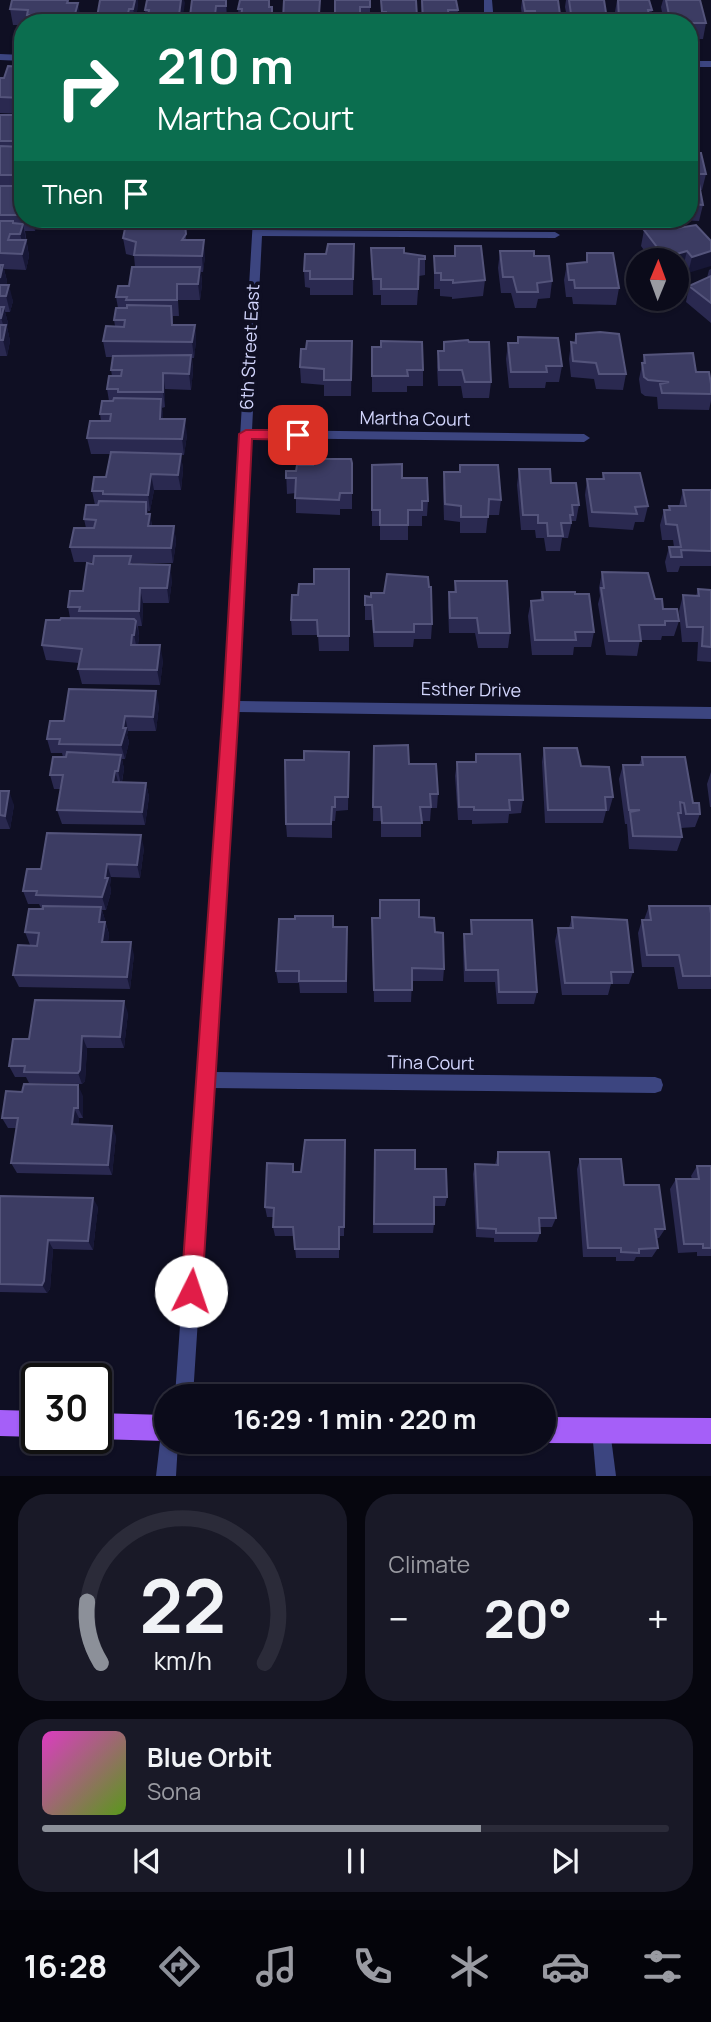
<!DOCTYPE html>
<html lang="en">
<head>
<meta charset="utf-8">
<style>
	:root { --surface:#0b0b1a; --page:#191927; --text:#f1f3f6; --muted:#9a9ba2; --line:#2b2b39; --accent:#8c9099 }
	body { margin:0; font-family:Manrope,sans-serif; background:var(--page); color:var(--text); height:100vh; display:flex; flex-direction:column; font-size:26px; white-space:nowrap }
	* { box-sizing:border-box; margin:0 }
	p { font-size:23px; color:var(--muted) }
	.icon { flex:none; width:38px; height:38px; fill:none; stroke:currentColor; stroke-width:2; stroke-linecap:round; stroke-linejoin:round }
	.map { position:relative; height:1476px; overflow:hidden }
	.drawer { display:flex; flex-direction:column; gap:18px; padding:18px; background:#06060e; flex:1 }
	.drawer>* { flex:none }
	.hud { position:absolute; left:14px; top:14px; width:684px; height:214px; border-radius:28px; box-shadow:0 2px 5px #0004,0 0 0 2px var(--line); background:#0b6e4f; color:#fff; overflow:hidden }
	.needle { width:46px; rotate:1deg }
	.controls { position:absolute; left:626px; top:248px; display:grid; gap:14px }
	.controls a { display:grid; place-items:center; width:63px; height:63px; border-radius:50%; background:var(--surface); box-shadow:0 2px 5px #0004,0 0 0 2px var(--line); font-size:35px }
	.speed { position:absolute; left:21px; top:1363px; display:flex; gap:14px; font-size:35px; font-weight:700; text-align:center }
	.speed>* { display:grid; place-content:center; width:91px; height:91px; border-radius:50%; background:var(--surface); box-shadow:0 2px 5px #0004,0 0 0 2px var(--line); line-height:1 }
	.speed .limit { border:4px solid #111; border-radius:10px; background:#fff; color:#111 }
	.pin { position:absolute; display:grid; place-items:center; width:60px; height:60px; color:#fff; margin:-30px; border-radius:14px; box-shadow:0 4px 10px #0006 }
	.me { position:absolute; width:77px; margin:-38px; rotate:4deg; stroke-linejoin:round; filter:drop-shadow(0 0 5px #0008) }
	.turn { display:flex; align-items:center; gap:24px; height:147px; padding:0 28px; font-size:32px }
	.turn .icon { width:91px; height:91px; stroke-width:2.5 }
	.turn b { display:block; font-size:49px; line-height:60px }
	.then { display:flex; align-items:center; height:66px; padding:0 28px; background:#0003; gap:14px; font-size:26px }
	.big { font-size:52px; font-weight:700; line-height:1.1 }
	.drawer .widget { flex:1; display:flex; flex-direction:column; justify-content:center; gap:10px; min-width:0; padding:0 24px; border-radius:28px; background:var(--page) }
	.drawer .dial { align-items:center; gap:0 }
	.dial svg { height:182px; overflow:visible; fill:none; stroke:var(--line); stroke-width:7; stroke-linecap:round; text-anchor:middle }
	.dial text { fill:var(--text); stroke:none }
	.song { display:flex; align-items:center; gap:21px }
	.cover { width:84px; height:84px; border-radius:10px; background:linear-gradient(135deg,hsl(310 70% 55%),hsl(90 70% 35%)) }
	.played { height:7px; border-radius:4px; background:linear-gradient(90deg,var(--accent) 70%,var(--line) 70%) }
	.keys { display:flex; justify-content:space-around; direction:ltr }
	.heat { display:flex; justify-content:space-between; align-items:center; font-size:38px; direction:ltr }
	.drawer .tiles { flex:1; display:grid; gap:18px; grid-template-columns:1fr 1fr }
	.widget:last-child { grid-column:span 2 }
	.trip { position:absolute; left:154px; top:1384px; width:402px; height:70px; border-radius:35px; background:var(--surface); box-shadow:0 2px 5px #0004,0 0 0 2px var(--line); font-weight:700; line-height:70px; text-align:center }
	.dock { display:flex; height:112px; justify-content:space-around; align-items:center; background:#04040a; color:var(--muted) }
	.dock .icon { width:49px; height:49px }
	.dock .current { color:var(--accent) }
	.dock b { font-size:32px; color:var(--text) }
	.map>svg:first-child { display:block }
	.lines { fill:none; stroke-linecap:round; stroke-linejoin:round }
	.service { fill:#3c4580; fill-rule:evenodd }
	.minor { fill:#3c4580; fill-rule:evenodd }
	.primary { fill:#a55ff8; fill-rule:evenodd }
	.wall { fill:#2a2950 }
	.shaded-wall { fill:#171736 }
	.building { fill:#3c3c63; stroke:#54547b; stroke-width:2 }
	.route { fill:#e11d48; stroke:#92132f; stroke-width:2 }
	.labels { text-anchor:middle; stroke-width:7; stroke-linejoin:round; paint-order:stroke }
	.street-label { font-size:18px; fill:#d3d6fd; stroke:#0f0f23 }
</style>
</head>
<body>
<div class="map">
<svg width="711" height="1476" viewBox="0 0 711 1476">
	<rect width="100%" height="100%" fill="#0f0f23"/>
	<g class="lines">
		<!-- service -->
		<path class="service" d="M601 1421 608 1423 610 1430 616 1476H596L592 1430 594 1423Z"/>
		<!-- minor -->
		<path class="minor" d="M484 0H492L494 23H484Z
			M0 54 23 55V61L0 60Z
			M690 61H711V67H690Z
			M253 219H263V230L555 232 560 235 555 238 262 236 252 430 584 434 590 438 584 442 252 438 238 701 711 707V719L238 712 214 1072 655 1077 661 1079 663 1085 661 1091 655 1093 213 1088 193 1396H175L224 706Z
			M166 1434V1442H178L176 1476H156L160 1442 162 1435Z"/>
		<!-- primary -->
		<path class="primary" d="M0 1410 37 1411V1437L0 1436Z
			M96 1413 166 1415V1441L96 1439Z
			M544 1417 711 1418V1444L544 1443 542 1442H544Z"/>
	</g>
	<!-- wall -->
	<path class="wall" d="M12 0H69V3L81 19 80 23H23V25H13L10 9Z
		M100 0H138L136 23H98L97 17Z
		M147 0H184L182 23H146L145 10Z
		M227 0V22L190 23V16Z
		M320 0V23H283V19Z
		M335 0H370V23H335Z
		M381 0H416V23H381Z
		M421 0H456L458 10 457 23H422Z
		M522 0H558L561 23H523L521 8Z
		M566 0H604L607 19V23H568L565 7Z
		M617 0H649L652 10 650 23H616L615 12Z
		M663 0H700L706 23 703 39H690V23H664L661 7Z
		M269 7 273 23H239L238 9Z
		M23 67V114L0 113V78H4Z
		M690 105 696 129 693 146H690Z
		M0 115H23V219H38V220L35 231H25L29 256 26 270 4 269 7 281 6 285 13 301 10 312H5L8 323 7 327 10 341 7 356H0Z
		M690 153 706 174 702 190H700L703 205 699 221 677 220 675 225 678 228 711 241 688 273 677 261H648L649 257 641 246 644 230 648 229H642L641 221H629V219H690Z
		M135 219H208H201L200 223H189V219H186L185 225 186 240 205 256 203 272H201L202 284 200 300H178L179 316H173V325H195L196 341 194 358H192L193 371 191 390 165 389V407L162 408 163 419 187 435 184 455H181L183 470 181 490H154L150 511H148V514H150L152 526H174L176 542 173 563H132V564L172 580 169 603H143L142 626H138L139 636 138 645 163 660 160 685 82 684 78 669 79 663 46 660 42 645 60 620 70 618 68 607 83 591 93 564V562H74L70 547 86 528 84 519 95 505 92 491 106 477 110 454H91L87 438 101 421 100 414 109 401 107 389 112 376 111 370 113 357H106L103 341 115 326 114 320 118 308 116 297 129 286 135 267 134 256 126 254 123 238 136 224Z
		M354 244 353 295H310V288L305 287 304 271 326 254Z
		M455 246 485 280 483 296 452 299V297L440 296V289H434V256H454Z
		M371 248 425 256V275L419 276 417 305H381V295H373Z
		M500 251 534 256 552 281 550 298 538 299 536 308H515L511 293H501L498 268Z
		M587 253 619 288 616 305 573 304 572 297H566L564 280 567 264 586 262Z
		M711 269V323L686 302 689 286 707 278 709 270Z
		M576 334 626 374 623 390 596 389 594 379 571 377 569 359 571 342H574Z
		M518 337 562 366 559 382H546L545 388H509L506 359 508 343H517Z
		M352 341 351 396H324V385L301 383 300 367 306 349Z
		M444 342H469L491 382 489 398H463L461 386H438L437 367 438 351H443Z
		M372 347 423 370V386H407V392H372Z
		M644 355 696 372 711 384V401L709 410 658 409 657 397 645 396 641 393 639 379Z
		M352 463V509H340V515L296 513V493L287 494 286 471H296L313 465Z
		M372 465 402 478 428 501 427 516H422V526H408V540H380V526H372Z
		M460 465 501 500 499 515H488L486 533H460V522L444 520 443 487 444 472H460Z
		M519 469 551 483 579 505 576 521H572L568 538H562L560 551H546L544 538H536L535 530H521L517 485Z
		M603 473 648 506 644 522H635L633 530 589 527 585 495 587 479H602Z
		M683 490H711V566H680L678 572H667L665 562 669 547H674L673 540H662L660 525 664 510H668L669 506H679Z
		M349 569V651H319L318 635H292L291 620 298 595 314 584Z
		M602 572 655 599 663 609 679 621 674 636H662L661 640H640L637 656 606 655 598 604 600 596 599 588Z
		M455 581 510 633 508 648H478L475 633H449L448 607 449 592H454Z
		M698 589 711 590V662L697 661 698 642H682L679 611 683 595 696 596Z
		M542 592 575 594 594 632 591 647H574L573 655H532L528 616 531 601 540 600Z
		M365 596 371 597 432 624 431 639H414L413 647H374L372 620H365Z
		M159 705 156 731H128L127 735 129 742 125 759H122L124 769 122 782 146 783 149 797 145 825 62 824 57 810 61 789H54L50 775 63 757 62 753H51L47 739 64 721Z
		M374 746 409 764 438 794 437 808H431L430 821H421V837H381V821H373Z
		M544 748 581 766 613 797 609 811H606L603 823H545L542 762Z
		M349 752 348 810 336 811 335 821H332V838L287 837 286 824 304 760Z
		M476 754 523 800 521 813 509 814 508 823 472 824V820H458L455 776 457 762H475Z
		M642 757 693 803 700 814 695 827 681 828 682 837 677 851 629 849 627 824H625L619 779 623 765H639Z
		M711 772V807H710L707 784Z
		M0 791 14 805 10 829H0Z
		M144 848 140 878 111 877 110 885 111 892 106 910H102L109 934 108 942 134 955 130 989 19 987 13 975 37 945H30L25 932 43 908H41L39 904H28L23 891 41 869Z
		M649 906 711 914V989H678L674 967H642L638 933 642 920H644Z
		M419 917 435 932 444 969 443 981H412L411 1002H374L372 918Z
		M572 917 633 972 629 984H611L608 995H562L555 941 558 928H569Z
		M471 920 537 992 534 1004H497L495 982H464L463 947 464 934H470Z
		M333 927H347V993H300L299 983H278L276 971Z
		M128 1013 124 1048H87L85 1081 82 1084 29 1083 26 1077H15L9 1066 29 1039Z
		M83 1096V1118H79L78 1125 116 1136 112 1175 17 1173 11 1163 17 1128H8L2 1118Z
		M345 1140 344 1236H339V1258H296L294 1236H275L273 1227 274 1217H267L265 1207 294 1172H301Z
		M375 1150 415 1169 447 1197 445 1206H434V1224L433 1233H373Z
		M498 1152 556 1218 552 1227H540V1233L537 1242H494V1238L476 1237 473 1174 475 1164 495 1165Z
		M580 1159 624 1185 665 1229 659 1238H656L658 1248 652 1257H636L634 1261H616V1257H583L577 1169Z
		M697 1166H711V1256H697V1252L678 1253 670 1189 676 1179H692L691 1176Z
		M0 1196 98 1207 93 1250 53 1249 50 1289 47 1293 0 1292Z"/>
	<!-- shaded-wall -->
	<path class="shaded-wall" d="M135 0H138V2L136 23 133 9Z
		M181 0H184L185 3 182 23H180L179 15Z
		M226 0H227V22L226 6Z
		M78 3 81 19 80 23H77L75 14Z
		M216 6 217 23H215V16Z
		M129 9 130 23H128L127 18Z
		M22 186 23 190V213L17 204Z
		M33 219H38L35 231Z
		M23 224 29 256 26 270 22 254 24 249 20 234Z
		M204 240 205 256 203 272 202 256Z
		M687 251 683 267 677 269V261H656Z
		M711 251V266L688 273 692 257Z
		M3 265 7 281 4 296 0 291V278Z
		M200 267 202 284 200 300 198 284Z
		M9 285 13 301 10 312 6 296Z
		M4 307 8 323 7 327 10 341 7 356 3 340 5 331 1 318Z
		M195 325 196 341 194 358 192 342Z
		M191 355 193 371 191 390 189 374Z
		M163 373 165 389V407L163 392Z
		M161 399 163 415 162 435 160 419Z
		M185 419 187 435 184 455 182 439Z
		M181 454 183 470 181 490 178 475Z
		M151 474 154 490 150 511 148 495Z
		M146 502 149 519 150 514 152 529 151 541 146 514Z
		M174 526 176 542 173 563 171 548Z
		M170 565 172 580 169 603 167 588Z
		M140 588 143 603 142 626 139 611Z
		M136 621 139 636 137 650 134 635Z
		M160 645 163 660 160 685 157 670Z
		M156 691 159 705 156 731 153 717Z
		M125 716 128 731 127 735 129 742 125 759 121 745Z
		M121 755 124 769 121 785 118 771Z
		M115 771 119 785 113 782Z
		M146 783 149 797 145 825 142 812Z
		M9 791 14 805 10 829 5 816Z
		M141 835 144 848 140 878 137 865Z
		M107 864 111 877 110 885 111 892 106 910 102 897Z
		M101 907 105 920 103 934 99 922Z
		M105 922 109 934 106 954 102 942Z
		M131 942 134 955 130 989 127 977Z
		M124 1001 128 1013 124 1048 120 1037Z
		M82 1036 87 1048 85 1081 82 1084 78 1073Z
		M78 1085 83 1096V1118L78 1108Z
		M74 1108 79 1118 77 1135 72 1124Z
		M112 1126 116 1136 112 1175 108 1165Z
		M93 1198 98 1207 93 1250 88 1241Z
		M48 1240 53 1249 50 1289 47 1293 42 1285Z"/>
	<!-- building -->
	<path class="building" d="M12 0H68L67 3H78L75 14 27 15 28 10 10 9Z
		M100 0H135L133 9H129L127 18 97 17Z
		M147 0H181L179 15 148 16 149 10H145Z
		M192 0H226V6H216L215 16H190Z
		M240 0H269V7H272V18H241L242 9H238Z
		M284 0H320L319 14H314V19H283Z
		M335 0H370V7H360V17H335Z
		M381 0H416L417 17 386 18V12H382Z
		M422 0H456L458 10H448L449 20H423Z
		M523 0H558L561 22 536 21 535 11H525Z
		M569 0H604L607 19 577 20 575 14H571Z
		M618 0H649L652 10H648L650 19H619Z
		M666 0H700L706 23H675L674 15H669Z
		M8 66 23 67V94L22 98 0 97V78H4Z
		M690 105H691L696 129H690Z
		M0 115H23V141H0Z
		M0 146 23 147V175H0Z
		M690 153H701L706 174H690Z
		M690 184H699L703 205 690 204Z
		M0 186H22L17 204H23V215H0Z
		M0 221H13V223L23 224 20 234H10L8 240H26L22 254 0 253Z
		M672 221 678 228 696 225 711 241V251L692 257 687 251 656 260 650 254 660 251 644 230Z
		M126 224H185L186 234 182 240H204L202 256 134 255 136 242 123 238Z
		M328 244H354L353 279H310V271H304L305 254H326Z
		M455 246H481L485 280 453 283V280H441V273H435L434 256H455Z
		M371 248H404V253L425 256V259H419L418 289H381V279H373Z
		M500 251H534V256H549L552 281 537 283 538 292H517L513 277H503Z
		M587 253H613L619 288H575L574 280H569L567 264 587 262Z
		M0 265H3L0 278Z
		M132 267H200L198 284H177V300H126L127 297H116L118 286H129Z
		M711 276V303L689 286Z
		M0 285H9L6 296H0Z
		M127 305 171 306 172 325H195L192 342 103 341 106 326 124 327 125 320H114L116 308H127Z
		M0 307H4L1 318H0Z
		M0 325H6L3 340H0Z
		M600 332 619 334 626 374H599L596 363 573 361 571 342 576 343V334Z
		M518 337 558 338 562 366H546L547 372H511L508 343H518Z
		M468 340 469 342H489L491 382H465L462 370H439L438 351H444V342Z
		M307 341H352L351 380H324V369L300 367 301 349H306Z
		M381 341 422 342 423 370H407L408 376H372V347H381Z
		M693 353 696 372H709L711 384V394L662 393 660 384 669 382 648 380 644 377 642 363H645L644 355Z
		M191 355 189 374 163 373V392H118V389H107L109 376H121L122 370H111L113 356Z
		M114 398 161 399 160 419H185L182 439 87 438 90 421H110L111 414H100L102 401H113Z
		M111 452 181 454 178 475 151 474 148 495 103 494V491H92L94 477H106Z
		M313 459H351L352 463V493H340L339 500 295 498 296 478H286V471H296L297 465H313Z
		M402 464V478H427L428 501H422V510H408V525H380V510H372V465Z
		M460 465H498L501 500 489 499 488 517H461V506L445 504 444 472H460Z
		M519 469H550L551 483H576L579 505H572L573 515H570L571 523H561L563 536H548L547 523H538V515H523Z
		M603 473H640L648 506 635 507 637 514 592 512 587 479H604Z
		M683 490H711V551L681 550 682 557H671L669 547H681L677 525 666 524 664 510H670L669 506H686Z
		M99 501 146 502V514H150L148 526H174L171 548 70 547 74 528H94L96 520 84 519 86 505H98Z
		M94 556H131L129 564 170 565 167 588H140L139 611H79L80 607H68L70 591H83L87 563 93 564Z
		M314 569H349V636H318L317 620H291L292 595H298L299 584H314Z
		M602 572 648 573 655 599H662L663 609H677L679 621H665V625H639L641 641H609L601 588H604Z
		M387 574 428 577 429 587H431L432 624H414V632H374L372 605H365V596L371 597V593H384Z
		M455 581H507L510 633H479L477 618H450L449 592H456Z
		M698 589 711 590V647L702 646 703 627H687L683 595 699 596Z
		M542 592H575V594H589L594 632H575L576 640H535L531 601 543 600Z
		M61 618 134 619 136 621 134 635H132L131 645H160L157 670 78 669 82 649 42 645 46 620H60Z
		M69 689 156 691 153 717 125 716 123 728H126L121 745 59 744 60 739H47L50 721H64Z
		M408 745 409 764H436L438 794H430L431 807H420L422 823H382L381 807H373L374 746Z
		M544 748H577L581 766 609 767 613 797H605L606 810H548Z
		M304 751 349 752 348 797H335V807H332L331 824H286L285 760H304Z
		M67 752 121 755 118 771H115L113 782 146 783 142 812 57 810 63 775H50L53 757H66Z
		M476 754H520L523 800H509L510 810H474V807H459L457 762H476Z
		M642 757H685L693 803H699L700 814H686L684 803 680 802 681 813H678L682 837 633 836 630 812 640 810H629L623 765H643Z
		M0 791H9L5 816 0 815Z
		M47 833 141 835 137 865 107 864 105 878H108L102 897 36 895 37 891H23L27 869H41Z
		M380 900H419V917L434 918 435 932 443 933 444 969 412 968V990H374L372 918H380Z
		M43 906 101 907 99 922H105L102 942H131L127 977 13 975 18 945 37 946 39 933 25 932 29 909H43Z
		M649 906H710L711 914V976H683L679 955H647L642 920H651Z
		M295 916H333V927H347L346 981H299V971H276L279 919H295Z
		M572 917 627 920 633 972H611L612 983H565L558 928H573Z
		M471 920H532L537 992H499L498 970H466L464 934H472Z
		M35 1000 124 1001 120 1037 82 1036 80 1070 78 1073 24 1072 25 1066H9L13 1039H29Z
		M24 1084 78 1085V1108H74L72 1124 112 1126 108 1165 11 1163 18 1118H2L6 1091 22 1092Z
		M305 1140H345L344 1227H339V1249H295L293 1227H273L274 1208 265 1207 267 1163 293 1164V1172H301Z
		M375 1150H415V1169H446L447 1197H434V1224H374Z
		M498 1152H549L556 1218H539L540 1233H496V1229L478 1228 475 1164 498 1165Z
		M580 1159H621L624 1185H659L665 1229H655L658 1248 639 1249V1253L621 1252V1248H588Z
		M697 1166H711V1248H703V1244H684L676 1179H699Z
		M0 1196 93 1198 88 1241 48 1240 44 1281 42 1285 0 1284Z"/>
	<!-- route -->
	<path class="route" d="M246 430H298L305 435 298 440 252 439 239 706 202 1291 199 1298 191 1301 184 1298 181 1291 223 706 239 434Z"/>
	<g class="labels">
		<!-- street labels -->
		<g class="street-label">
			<text transform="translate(250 347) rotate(-87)" y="6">6th Street East</text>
			<text transform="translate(415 419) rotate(1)" y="6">Martha Court</text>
			<text transform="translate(471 690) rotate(1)" y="6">Esther Drive</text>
			<text transform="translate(431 1063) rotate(1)" y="6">Tina Court</text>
		</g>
	</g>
</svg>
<div class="controls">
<a><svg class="needle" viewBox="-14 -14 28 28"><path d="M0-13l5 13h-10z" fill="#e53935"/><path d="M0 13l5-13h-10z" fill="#9a9ba2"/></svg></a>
</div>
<div class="speed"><div class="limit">30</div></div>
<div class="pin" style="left:298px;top:435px;background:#d93025"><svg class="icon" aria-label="arrive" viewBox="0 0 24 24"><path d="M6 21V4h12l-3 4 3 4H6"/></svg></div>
<svg class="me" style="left:191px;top:1291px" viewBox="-20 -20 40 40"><circle r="19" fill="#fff"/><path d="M0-13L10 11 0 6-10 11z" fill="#e11d48"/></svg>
<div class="trip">16:29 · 1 min · 220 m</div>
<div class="hud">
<div class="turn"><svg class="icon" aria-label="right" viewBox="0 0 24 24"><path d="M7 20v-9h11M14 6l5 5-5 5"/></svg><div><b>210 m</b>Martha Court</div></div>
<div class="then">Then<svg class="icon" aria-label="arrive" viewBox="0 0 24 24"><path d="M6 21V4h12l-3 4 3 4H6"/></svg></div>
</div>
</div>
<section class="drawer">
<div class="tiles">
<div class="widget dial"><svg viewBox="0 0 100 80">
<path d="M14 69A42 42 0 1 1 86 69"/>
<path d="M14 69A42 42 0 0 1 8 42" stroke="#8c9099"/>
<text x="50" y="56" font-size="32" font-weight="700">22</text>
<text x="50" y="72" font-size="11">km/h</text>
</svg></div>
<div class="widget"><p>Climate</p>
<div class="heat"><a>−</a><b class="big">20°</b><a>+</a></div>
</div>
<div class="widget">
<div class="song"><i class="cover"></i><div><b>Blue Orbit</b><p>Sona</p></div></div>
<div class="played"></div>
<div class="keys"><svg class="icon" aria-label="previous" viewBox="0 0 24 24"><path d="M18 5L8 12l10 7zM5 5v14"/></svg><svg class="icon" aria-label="pause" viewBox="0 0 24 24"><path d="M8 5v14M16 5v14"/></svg><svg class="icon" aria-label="next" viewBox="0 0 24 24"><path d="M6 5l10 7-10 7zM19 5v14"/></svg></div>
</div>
</div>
</section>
<nav class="dock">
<b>16:28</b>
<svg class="icon current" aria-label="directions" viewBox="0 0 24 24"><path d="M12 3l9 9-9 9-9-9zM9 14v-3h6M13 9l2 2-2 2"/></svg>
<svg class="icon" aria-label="music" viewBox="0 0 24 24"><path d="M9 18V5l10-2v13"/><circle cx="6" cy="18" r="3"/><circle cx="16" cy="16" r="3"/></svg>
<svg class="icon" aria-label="phone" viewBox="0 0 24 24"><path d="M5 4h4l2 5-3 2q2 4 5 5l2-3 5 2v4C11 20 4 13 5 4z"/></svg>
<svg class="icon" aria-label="climate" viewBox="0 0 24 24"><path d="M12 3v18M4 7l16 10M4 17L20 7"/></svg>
<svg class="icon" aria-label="car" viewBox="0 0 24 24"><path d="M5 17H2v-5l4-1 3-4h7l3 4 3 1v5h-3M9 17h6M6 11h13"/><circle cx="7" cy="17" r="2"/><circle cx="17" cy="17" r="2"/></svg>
<svg class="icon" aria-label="filters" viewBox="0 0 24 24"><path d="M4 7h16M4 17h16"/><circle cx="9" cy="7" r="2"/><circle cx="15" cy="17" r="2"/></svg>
</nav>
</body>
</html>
